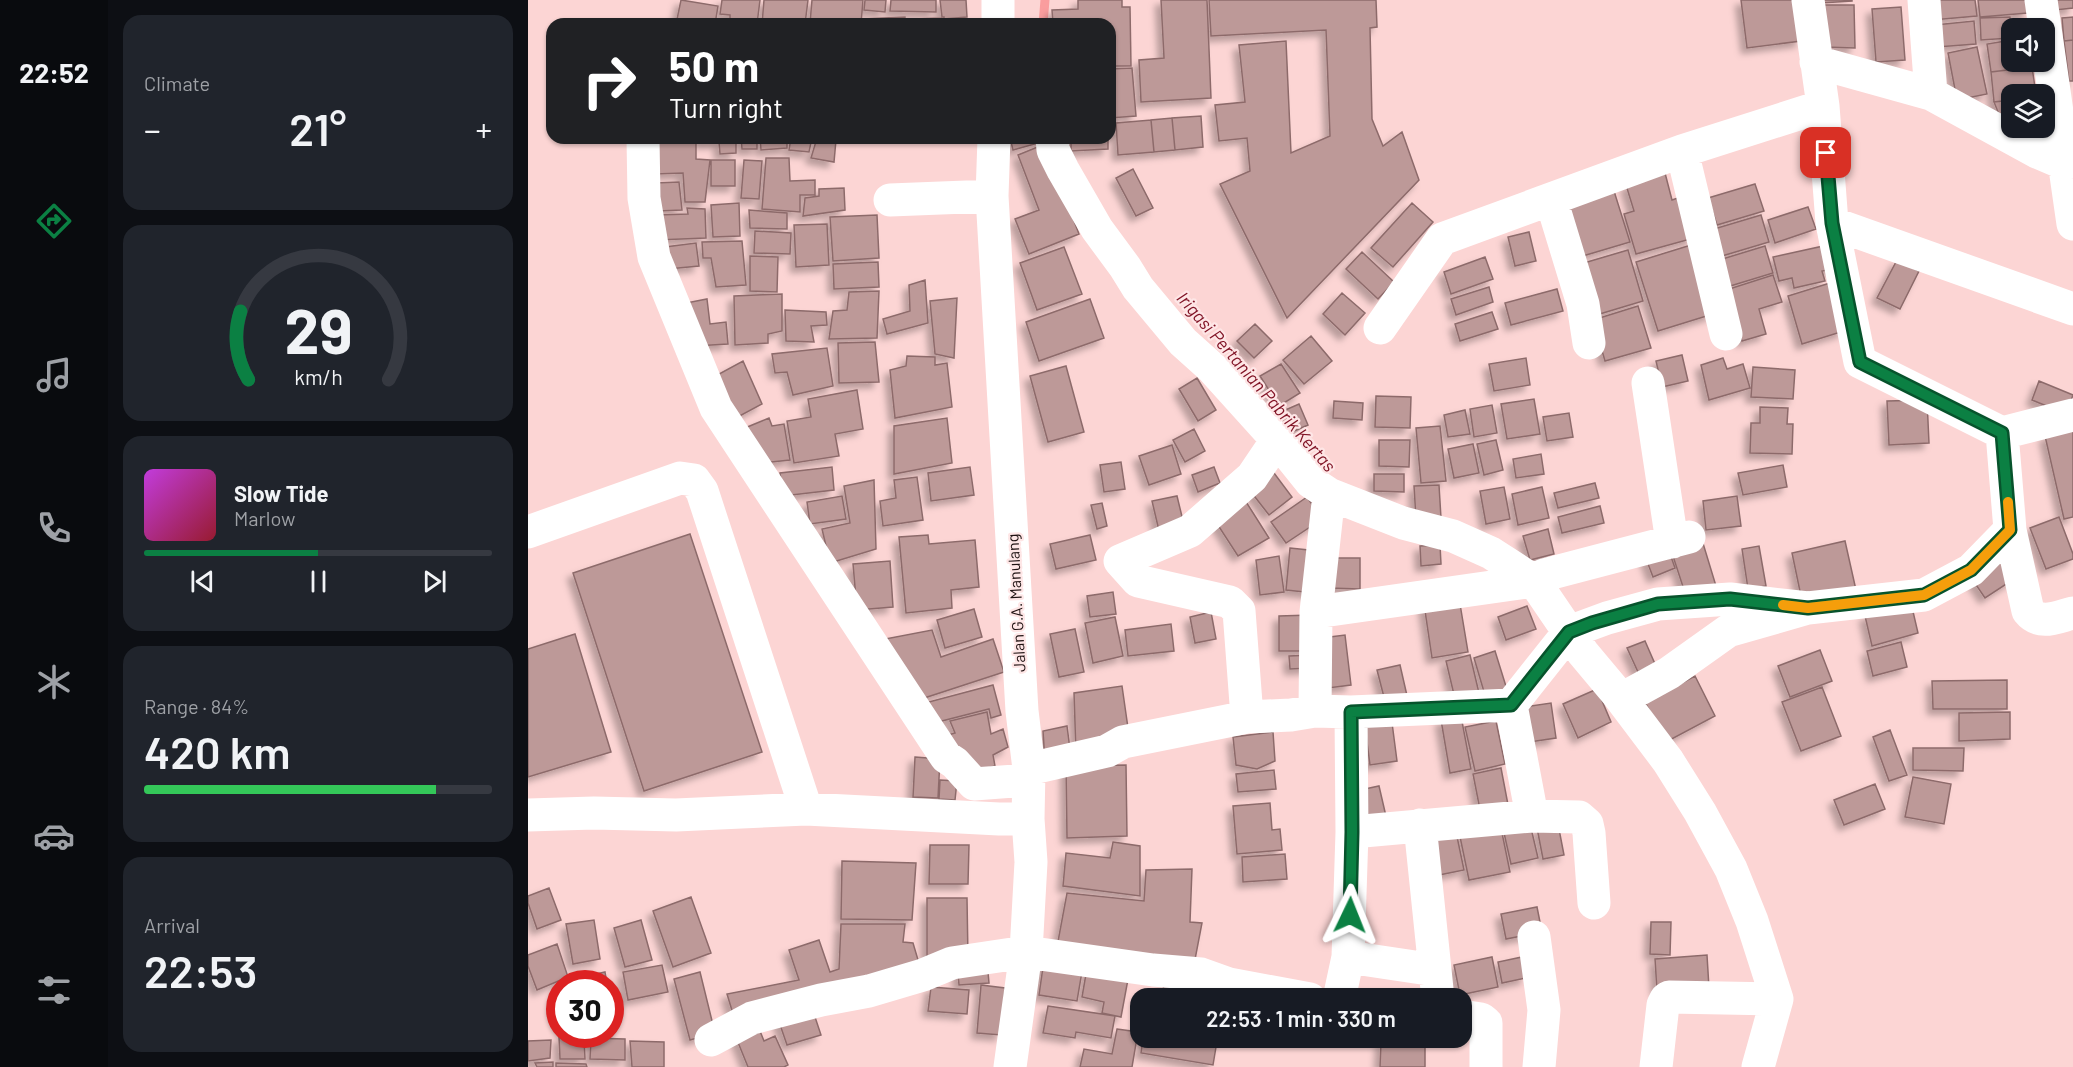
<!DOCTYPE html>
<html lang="en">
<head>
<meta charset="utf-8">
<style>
	:root { --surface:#171b24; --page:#20242c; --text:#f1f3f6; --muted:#9ea1a6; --line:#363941; --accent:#0b8043 }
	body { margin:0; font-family:Barlow,sans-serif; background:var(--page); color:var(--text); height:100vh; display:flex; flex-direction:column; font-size:22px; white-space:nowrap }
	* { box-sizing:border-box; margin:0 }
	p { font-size:20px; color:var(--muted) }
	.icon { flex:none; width:33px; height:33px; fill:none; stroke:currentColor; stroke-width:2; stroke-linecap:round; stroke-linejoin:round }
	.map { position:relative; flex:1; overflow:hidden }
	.panel { display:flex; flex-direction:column; gap:15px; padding:15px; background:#0d0f14; width:420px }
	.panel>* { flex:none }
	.banner { position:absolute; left:18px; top:18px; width:570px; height:126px; border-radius:18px; box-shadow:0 2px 4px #0004; background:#202124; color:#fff; overflow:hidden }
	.buttons { position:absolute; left:1473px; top:18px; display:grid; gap:12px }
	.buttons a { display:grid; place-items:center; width:54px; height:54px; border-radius:12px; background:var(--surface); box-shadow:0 2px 4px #0004; font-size:30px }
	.speed { position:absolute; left:18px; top:970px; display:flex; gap:12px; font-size:30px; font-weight:700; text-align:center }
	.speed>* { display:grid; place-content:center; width:78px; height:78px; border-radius:50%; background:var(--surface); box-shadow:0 2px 4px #0004; line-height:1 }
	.speed .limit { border:9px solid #d22; background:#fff; color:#111 }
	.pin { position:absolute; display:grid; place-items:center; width:51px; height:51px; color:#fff; margin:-26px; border-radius:12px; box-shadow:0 3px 9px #0006 }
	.me { position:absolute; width:66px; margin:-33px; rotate:2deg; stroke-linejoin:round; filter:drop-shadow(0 0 4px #0008) }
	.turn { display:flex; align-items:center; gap:21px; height:126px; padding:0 24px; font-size:27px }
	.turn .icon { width:78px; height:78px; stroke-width:2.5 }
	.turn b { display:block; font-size:42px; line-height:51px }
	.big { font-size:45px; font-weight:600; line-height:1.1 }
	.panel .tile { flex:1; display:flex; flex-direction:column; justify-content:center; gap:9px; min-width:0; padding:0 21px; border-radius:18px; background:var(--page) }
	.panel .dial { align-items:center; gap:0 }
	.dial svg { height:156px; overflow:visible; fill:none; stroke:var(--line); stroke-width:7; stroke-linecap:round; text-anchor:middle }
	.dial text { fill:var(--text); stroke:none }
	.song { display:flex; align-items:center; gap:18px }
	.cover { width:72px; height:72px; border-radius:9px; background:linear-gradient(135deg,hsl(290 70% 55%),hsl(350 70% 35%)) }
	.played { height:6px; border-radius:3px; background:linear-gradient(90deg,var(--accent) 50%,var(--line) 50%) }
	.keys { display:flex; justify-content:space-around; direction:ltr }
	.heat { display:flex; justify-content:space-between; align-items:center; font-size:33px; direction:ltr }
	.charge { height:9px; border-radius:4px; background:linear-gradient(90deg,#34c759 84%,var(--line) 0) }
	.trip { position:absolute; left:602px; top:988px; width:342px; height:60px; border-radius:18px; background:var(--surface); box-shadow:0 2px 4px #0004; font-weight:600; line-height:60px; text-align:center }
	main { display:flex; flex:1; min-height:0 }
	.menu { display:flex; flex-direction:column; width:108px; justify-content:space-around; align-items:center; background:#090b0e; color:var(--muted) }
	.menu .icon { width:42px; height:42px }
	.menu .current { color:var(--accent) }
	.menu b { font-size:27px; color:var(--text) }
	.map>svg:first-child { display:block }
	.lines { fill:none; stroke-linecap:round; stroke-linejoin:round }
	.stream { stroke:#fa9d9e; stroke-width:9 }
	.building { fill:#bd9998; stroke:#8d6b6b; stroke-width:1.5; filter:url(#shadow) }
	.minor { stroke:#fff; stroke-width:33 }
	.route-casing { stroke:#07532c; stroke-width:15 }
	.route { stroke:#0b8043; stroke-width:10 }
	.slow { stroke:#f59e0b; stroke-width:10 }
	.labels { text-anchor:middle; stroke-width:4.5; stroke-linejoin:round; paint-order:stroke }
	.street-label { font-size:16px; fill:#1f1212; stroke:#fee6e6 }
	.water-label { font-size:18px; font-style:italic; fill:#811426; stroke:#fee6e6 }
</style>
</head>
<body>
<main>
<nav class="menu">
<b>22:52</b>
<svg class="icon current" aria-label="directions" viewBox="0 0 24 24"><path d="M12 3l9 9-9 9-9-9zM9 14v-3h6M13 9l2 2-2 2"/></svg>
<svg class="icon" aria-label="music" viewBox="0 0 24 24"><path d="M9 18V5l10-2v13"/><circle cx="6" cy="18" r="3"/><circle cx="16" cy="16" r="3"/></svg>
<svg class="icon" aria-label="phone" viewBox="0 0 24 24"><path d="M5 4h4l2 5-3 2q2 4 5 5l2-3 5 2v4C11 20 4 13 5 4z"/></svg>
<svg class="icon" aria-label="climate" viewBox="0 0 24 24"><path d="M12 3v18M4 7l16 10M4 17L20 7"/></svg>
<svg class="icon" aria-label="car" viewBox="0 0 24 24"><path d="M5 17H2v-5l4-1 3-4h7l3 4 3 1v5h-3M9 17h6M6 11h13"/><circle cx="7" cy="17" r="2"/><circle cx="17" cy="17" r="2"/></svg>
<svg class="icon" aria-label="filters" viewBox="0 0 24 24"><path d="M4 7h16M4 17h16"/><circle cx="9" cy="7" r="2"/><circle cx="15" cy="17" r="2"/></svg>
</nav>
<section class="panel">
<div class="tile"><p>Climate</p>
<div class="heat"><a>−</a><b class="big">21°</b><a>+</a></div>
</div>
<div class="tile dial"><svg viewBox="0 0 100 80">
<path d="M14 69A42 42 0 1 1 86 69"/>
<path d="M14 69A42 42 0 0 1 10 34" stroke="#0b8043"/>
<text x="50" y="56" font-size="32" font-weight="700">29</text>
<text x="50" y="72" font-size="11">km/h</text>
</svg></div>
<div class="tile">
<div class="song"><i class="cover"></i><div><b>Slow Tide</b><p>Marlow</p></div></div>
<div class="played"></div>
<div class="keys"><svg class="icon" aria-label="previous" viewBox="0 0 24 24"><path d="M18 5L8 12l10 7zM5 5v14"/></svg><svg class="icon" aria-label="pause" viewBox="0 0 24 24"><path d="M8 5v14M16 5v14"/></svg><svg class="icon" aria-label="next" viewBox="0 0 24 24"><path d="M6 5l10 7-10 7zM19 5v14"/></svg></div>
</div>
<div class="tile"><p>Range · 84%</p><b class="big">420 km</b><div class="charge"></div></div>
<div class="tile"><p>Arrival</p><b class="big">22:53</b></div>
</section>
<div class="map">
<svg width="1545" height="1067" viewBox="0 0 1545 1067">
	<defs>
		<filter id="shadow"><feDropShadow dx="-5.5" dy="5.5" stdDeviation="3" flood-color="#0004"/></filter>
	</defs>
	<rect width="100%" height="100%" fill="#fcd5d4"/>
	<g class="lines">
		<!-- stream -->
		<path class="stream" d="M515 24 517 0"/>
	</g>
	<!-- building -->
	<path class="building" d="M153 0 190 6 187 24H148Z
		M194 0H232L229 24H202V15L192 14Z
		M236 0H280L277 24H234Z
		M284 0H335L333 24 282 23Z
		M337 0H358L357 12 336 10Z
		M363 0H408V12L362 11Z
		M412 0H438L439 17 416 19V17H414Z
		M550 0H594V7H602L603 66H582V24H525L524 10 550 9Z
		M633 0H679L683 98 613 102 611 60 636 58Z
		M681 0H848L849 27 842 28 844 119 855 146 874 132 891 180 759 318 692 184 722 171 719 138 691 141 687 105 717 102 711 45 758 41 763 153 802 136 798 30 683 36Z
		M1213 0H1269L1273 41 1219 48Z
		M1293 0H1324V1L1293 3Z
		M1401 0H1447L1449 16 1404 20Z
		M1450 0H1499L1500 13 1452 17Z
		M1526 0H1545V8L1527 10Z
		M1293 5H1326L1327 48 1296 47Z
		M1373 7 1377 60 1348 62 1344 9Z
		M377 17V24H335L334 19Z
		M1482 17 1483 38 1453 40 1452 18Z
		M1545 17V40L1536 41 1534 18Z
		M413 18V24H382V19Z
		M437 19 438 24H416L415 21Z
		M1446 21 1448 44 1409 47 1407 25Z
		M1484 40V62H1503L1504 67 1463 72 1459 44Z
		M1545 40V81H1541L1536 41Z
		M1449 47 1459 94 1429 100 1420 53Z
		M1504 67 1508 94H1484V100L1466 102 1463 72Z
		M604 68 608 116 582 118V69Z
		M1484 100V127L1474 122 1466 102Z
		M673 116 675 147 647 150 644 118Z
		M644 118 647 150 626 152 623 120Z
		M623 120 626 152 590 155 588 123Z
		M1484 128H1512L1514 143Z
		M130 138 168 139V159L182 160 177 202H157L155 173 127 174Z
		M173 138H208V153L192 154 191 142 174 143Z
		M213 138H229V149H214Z
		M232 138H259V148L233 150Z
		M263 138H284L281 152 261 150Z
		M289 138 308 140 306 162 283 158Z
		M482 138H521V140L485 150Z
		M543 138H580V149L543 151Z
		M517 144 551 234 501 254 487 219 511 210 490 155Z
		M238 158H261L262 181 287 180V195H272V212L234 209Z
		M183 160H207V186H183Z
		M216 160 234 161 231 199 213 198Z
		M605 169 625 208 608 216 588 178Z
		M1137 173 1144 200 1153 197 1166 238 1108 254 1096 214 1106 211 1098 185Z
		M151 182 154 210 130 211 127 183Z
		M1227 184 1236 211 1189 225 1180 198Z
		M316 188 317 210 275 216 277 198 291 196V189Z
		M1086 191 1102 242 1048 258 1033 207Z
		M211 203 212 236 185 237 183 205Z
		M884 203 905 222 865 267 843 248Z
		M1280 207 1288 229 1247 243 1240 220Z
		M159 208 177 209 178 238 129 240 128 215 160 214Z
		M221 210 259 213V229L222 228Z
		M349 215 351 258 305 261 302 217Z
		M1233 215 1241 242 1194 256 1186 229Z
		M299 224 301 265 268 267 266 225Z
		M227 231 263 233 262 254 226 253Z
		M1001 232 1008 261 987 266 980 237Z
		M214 241 218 285 188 287 183 258H175L174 242Z
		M168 243 171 266 140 269 137 247Z
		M1163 245 1185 314 1130 331 1108 262Z
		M1300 245 1306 269 1294 271 1297 281 1266 288 1264 278 1251 281 1245 257Z
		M1237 246 1245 273 1199 287 1191 260Z
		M536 247 554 294 509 310 492 263Z
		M1100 250 1115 301 1065 316 1049 265Z
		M834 252 866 282 850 299 818 269Z
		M222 256 250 257 249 292 222 291Z
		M957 257 965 279 923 294 916 272Z
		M1369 260 1391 271 1372 309 1349 298Z
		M350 262 351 287 306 289 305 264Z
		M1245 275 1254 302 1231 309 1238 334 1214 341 1198 290Z
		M397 280 400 323 359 334 355 319 382 311 381 285Z
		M1302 283 1316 331 1274 344 1260 296Z
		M961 287 965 302 928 315 923 299Z
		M1029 289 1035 311 983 325 977 303Z
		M351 291 349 338 301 339 305 311 319 310 321 292Z
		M814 293 837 313 817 335 795 314Z
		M254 294V331L240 334V343L207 345 206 296Z
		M429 298 426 358 407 354 402 301Z
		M179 299 182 324 198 322 200 344 167 346 158 303Z
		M562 299 576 338 511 361 498 322Z
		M1110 306 1123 348 1077 361 1065 320Z
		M257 310 298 312 299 325 283 326 286 342 258 341Z
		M964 312 970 329 932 341 927 324Z
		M727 324 744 341 726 358 709 341Z
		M783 336 804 361 776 384 755 360Z
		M347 342 351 382 311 383 310 343Z
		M299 348 305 386 265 395 259 372 247 373 244 354Z
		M1154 355 1160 381 1134 387 1128 361Z
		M379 356 407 357V365L419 363 424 407 367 418 362 370 378 366Z
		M998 358 1002 385 966 391 961 364Z
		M1195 358 1199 369 1215 364 1222 388 1181 400 1173 365Z
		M215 361 234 404 206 419 180 380Z
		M753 364 772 393 751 406 732 376Z
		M538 366 556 432 520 442 502 376Z
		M1225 367 1267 370 1265 399 1223 397Z
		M669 378 688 410 670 421 651 389Z
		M1511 381 1545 395 1538 414 1504 400Z
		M329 390 335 429 307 434 311 456 266 463 259 421 283 417 280 399Z
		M848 396 883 397 882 428 847 427Z
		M1006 399 1012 434 979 439 973 404Z
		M1399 400 1401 443 1361 445 1359 401Z
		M806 401 835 403 834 420 805 418Z
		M771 404 780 425 755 436 746 415Z
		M964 405 969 433 946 437 942 409Z
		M1232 407 1260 408 1259 424H1265L1264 454 1222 453 1223 423H1232Z
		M937 410 942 434 920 437 916 415Z
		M1041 413 1045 437 1019 441 1015 417Z
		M241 418 244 426 256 424 262 460 234 463 217 428Z
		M419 418 424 463 366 474V426Z
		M912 426 918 481 893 483 888 428Z
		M666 429 677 451 657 462 645 440Z
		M1545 429V517L1536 519 1517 436Z
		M851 440H882L881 467 851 466Z
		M968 440 975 470 956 475 949 444Z
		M945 444 951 473 926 478 920 449Z
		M644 445 653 474 621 485 611 456Z
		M1013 454 1016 474 988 478 985 459Z
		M593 462 597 489 576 492 572 465Z
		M1255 465 1259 487 1215 495 1210 473Z
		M304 467 306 490 255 496 252 473Z
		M442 467 446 495 403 501 400 473Z
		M686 467 692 483 670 492 664 475Z
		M743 469 764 497 741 515 720 488Z
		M846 474H876V492L846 491Z
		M389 477 395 520 355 526 352 501 368 498 366 480Z
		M346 480 348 549 302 563 294 529 322 523 316 486Z
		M1067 483 1071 498 1030 508 1026 493Z
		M911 485 913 518 888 519 886 486Z
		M976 487 982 519 958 524 952 491Z
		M1014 487 1021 518 990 525 984 494Z
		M314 496 318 519 282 524 279 502Z
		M649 496 657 529 632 535 624 501Z
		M1209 496 1213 526 1178 530 1175 501Z
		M715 497 741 538 710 556 684 516Z
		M779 497 794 519 758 543 743 522Z
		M574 503 579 526 569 529 563 505Z
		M1072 506 1076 523 1034 533 1030 517Z
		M1531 517 1545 554V559L1518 569 1502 528Z
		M1020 529 1026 554 1002 560 995 536Z
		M162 534 234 752 116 791 45 573Z
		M400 535 401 544 447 540 451 587 423 590 424 608 378 613 371 537Z
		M562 535 568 560 528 569 522 544Z
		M1174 540 1188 586 1158 596 1143 550Z
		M1317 541 1328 590 1274 601 1264 553Z
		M912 545 913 564 893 566 892 546Z
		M1231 546 1238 586 1220 589 1214 549Z
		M762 548 790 551 786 593 758 590Z
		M1140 548 1147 568 1125 577 1117 556Z
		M751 556 756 592 732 595 728 560Z
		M1470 556 1486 579 1457 598 1442 576Z
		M800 558H832V589L800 588Z
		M362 561 365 607 329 610 325 564Z
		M585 592 588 614 562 617 559 596Z
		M931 598 940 652 904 658 896 604Z
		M1383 603 1390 633 1344 646 1337 616Z
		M999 606 1008 629 978 640 970 617Z
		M446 609 454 637 417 648 409 620Z
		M683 612 688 639 667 643 662 617Z
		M783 615V651H751V616Z
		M587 617 595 656 565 663 557 623Z
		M643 624 646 651 600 656 597 630Z
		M547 629 556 672 531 677 522 634Z
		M404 630 413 657 465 639 476 672 387 701 352 640Z
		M47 634 83 752 0 777V649Z
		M817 635 823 685 800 688 794 638Z
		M1117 641 1127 664 1110 672 1099 648Z
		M1373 642 1379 667 1345 676 1339 651Z
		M1292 650 1304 681 1262 697 1250 666Z
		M967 651 981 696 959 702 946 658Z
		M783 655V668L762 669 761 656Z
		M942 655 951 693 927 699 918 661Z
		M872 665 880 700 858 705 849 670Z
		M1167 676 1187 716 1138 742 1117 702Z
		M1479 680V709H1405L1404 681Z
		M465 685 473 715 463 718 461 709 402 724 397 703Z
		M594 686 601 735 548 754 546 693Z
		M1294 687 1313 736 1273 751 1254 702Z
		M1069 689 1083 722 1050 738 1035 704Z
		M1023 703 1028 738 995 743 990 708Z
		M459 712 463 734 475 729 480 747 465 755 467 766 443 773 413 737 427 733 422 721Z
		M1482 712V739L1431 741V713Z
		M863 715 869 761 842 765 836 719Z
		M933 716 943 769 922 773 913 720Z
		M968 721 977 764 947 771 937 727Z
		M539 726 543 757 517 762 515 731Z
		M1362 730 1379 775 1361 781 1345 737Z
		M745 732 747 761 729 769 708 765 705 737Z
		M1385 748H1436L1435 771 1385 770Z
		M387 757 412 759 410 798 385 797Z
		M598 765 599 836 539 838 538 766Z
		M973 768 981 810 953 815 945 774Z
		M746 770 748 789 710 792 708 774Z
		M1385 777 1423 784 1416 824 1377 817Z
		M412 780 429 781 427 800 411 799Z
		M1347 784 1357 809 1316 825 1306 800Z
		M851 786 860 825 841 829 832 790Z
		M742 803 744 830 752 829 754 850 709 854 705 806Z
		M972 823 982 872 941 880 931 832Z
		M1030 824 1036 855 1015 859 1009 828Z
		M927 827 936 870 906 876 897 834Z
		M1003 828 1010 858 983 864 976 833Z
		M585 842 612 846V896L535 886 538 853 582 858Z
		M402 845H441L440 884H401Z
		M757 854 759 879 715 882 714 857Z
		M314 861 388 863 384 920 313 919Z
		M664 869 662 922 674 923 665 970 528 952 539 893 616 901 618 870Z
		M21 888 33 920 9 929 0 903V896Z
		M163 897 183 953 145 967 125 911Z
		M399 898H439L440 958H399Z
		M1009 907 1014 932 978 939 973 914Z
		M66 920 72 959 45 964 38 924Z
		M113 920 124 960 97 967 86 928Z
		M1123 922H1143L1142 955 1122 954Z
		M313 924H377L375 942 385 943 393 970 206 1017 199 994 271 980 261 950 291 940 302 972 311 969Z
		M29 944 40 977 9 990 0 966V955Z
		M1179 955 1181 988 1129 991 1127 959Z
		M964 957 970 987 932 995 926 965Z
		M994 957 998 978 974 983 970 962Z
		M516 960 555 966 549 1001 511 995Z
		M459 961 461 983 431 985 429 963Z
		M134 965 140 992 100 1000 95 972Z
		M559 968 601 974 593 1017 574 1013 576 1002 554 997Z
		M77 972 79 984H52L51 978Z
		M172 972 187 1033 162 1040 146 979Z
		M636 983 707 996 706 999H634Z
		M453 985 477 988 473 1035 449 1033Z
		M403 987 441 990 439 1014 400 1011Z
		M283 1005 293 1035 259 1045 249 1016Z
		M520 1006 587 1016 583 1038 548 1032 547 1038 515 1033Z
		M82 1007 86 1029 82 1030Z
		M230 1026 236 1041 247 1036 260 1065 256 1067H220L207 1035Z
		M589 1029 610 1032 604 1067H552L556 1049 584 1054Z
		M31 1037H56L57 1059H32Z
		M63 1038 97 1039V1060L62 1059Z
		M615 1038H675L689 1041 685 1065 613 1053Z
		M23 1040 22 1058 0 1061V1041Z
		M102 1041 136 1042V1067H104Z
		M853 1042H897V1067H852Z
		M25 1062V1067H9L7 1063Z
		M28 1063 58 1064 59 1067H28Z"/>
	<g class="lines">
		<!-- minor -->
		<path class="minor" d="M1280 0 1295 106 1304 223 1332 362 1474 433 1545 415
			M1396 0 1403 94
			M1513 0 1545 224
			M470 24V0
			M1288 62 1403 94 1509 152 1535 163 1545 162
			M115 138 116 198 126 257 188 408 418 757 427 763 446 784 500 780
			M466 138 464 196 494 711 501 769 500 819 503 862 498 952 482 1067
			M524 138 525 150 535 170 569 229 597 267 610 288 655 342 684 368 749 440 783 482 801 494 875 523 925 536 963 553 1006 581 1055 653 1091 696 1140 761 1172 812 1203 869 1224 921 1249 999 1230 1067
			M1154 151 1198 334
			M1023 199 1055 304 1061 343
			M362 200 464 196
			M1304 223 1545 309
			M852 328 914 239 1154 151 1295 106
			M1120 383 1144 542
			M1482 530 1500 611C1512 626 1529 617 1545 613
			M0 532 152 478 166 480 174 491 278 809
			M788 612 1006 581 1016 575 1161 537
			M1091 696 1101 695 1141 673 1200 631 1280 608 1396 595 1443 570 1482 530 1474 433
			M983 705 1004 816
			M787 711 788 612 801 494
			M719 717 711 611 702 602 610 581 592 561 662 531 724 477 749 440
			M501 769 579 751 595 742 719 717 763 715 787 711 823 712 983 705 1041 632 1079 618 1130 604 1202 599 1280 608
			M0 815 66 813 148 815 278 809 471 819H500
			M892 825 910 999
			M824 832 1004 816 1051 817 1059 824 1061 833 1066 903
			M1006 937 1016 1010 1011 1067
			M820 957 907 970
			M811 999 820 957 824 832 823 712
			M933 1016 953 1019 958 1023V1067
			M183 1040 224 1018 293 1000 341 991 395 975 424 963 498 952 625 970 673 974 701 984 782 999
			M1128 1067 1135 1005 1138 999 1141 997 1249 999"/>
	</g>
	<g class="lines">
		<!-- route casing -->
		<g class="route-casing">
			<path id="route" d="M822 915 824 832 823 712 983 705 1041 632 1064 623 1130 604 1202 599 1280 608 1396 595 1443 570 1482 530 1474 433 1332 362 1304 223 1298 153"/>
		</g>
		<!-- route -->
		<use href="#route" class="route"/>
		<!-- slow -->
		<path class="slow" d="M1255 605 1280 608 1396 595 1443 570 1482 530 1480 502"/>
	</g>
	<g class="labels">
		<!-- street labels -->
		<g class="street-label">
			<text transform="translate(488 603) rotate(-93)" y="6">Jalan G.A. Manulang</text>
		</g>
		<!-- water labels -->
		<g class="water-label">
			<text transform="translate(728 382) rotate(49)" y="6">Irigasi Pertanian Pabrik Kertas</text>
		</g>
	</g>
</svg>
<div class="buttons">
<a><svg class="icon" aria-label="sound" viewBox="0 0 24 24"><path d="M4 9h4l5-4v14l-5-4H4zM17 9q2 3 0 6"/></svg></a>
<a><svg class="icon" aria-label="layers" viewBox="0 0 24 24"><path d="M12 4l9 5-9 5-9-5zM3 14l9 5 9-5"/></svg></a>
</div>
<div class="speed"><div class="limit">30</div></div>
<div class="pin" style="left:1298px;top:153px;background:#d93025"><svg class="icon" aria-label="arrive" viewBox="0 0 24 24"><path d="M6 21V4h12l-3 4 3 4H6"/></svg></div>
<svg class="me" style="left:822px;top:915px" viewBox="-20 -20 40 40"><path d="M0-17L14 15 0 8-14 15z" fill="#0b8043" stroke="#fff" stroke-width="4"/></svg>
<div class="trip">22:53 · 1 min · 330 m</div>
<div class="banner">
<div class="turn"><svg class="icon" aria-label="right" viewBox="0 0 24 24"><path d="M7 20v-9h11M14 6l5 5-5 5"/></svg><div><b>50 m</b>Turn right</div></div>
</div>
</div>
</main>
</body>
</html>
